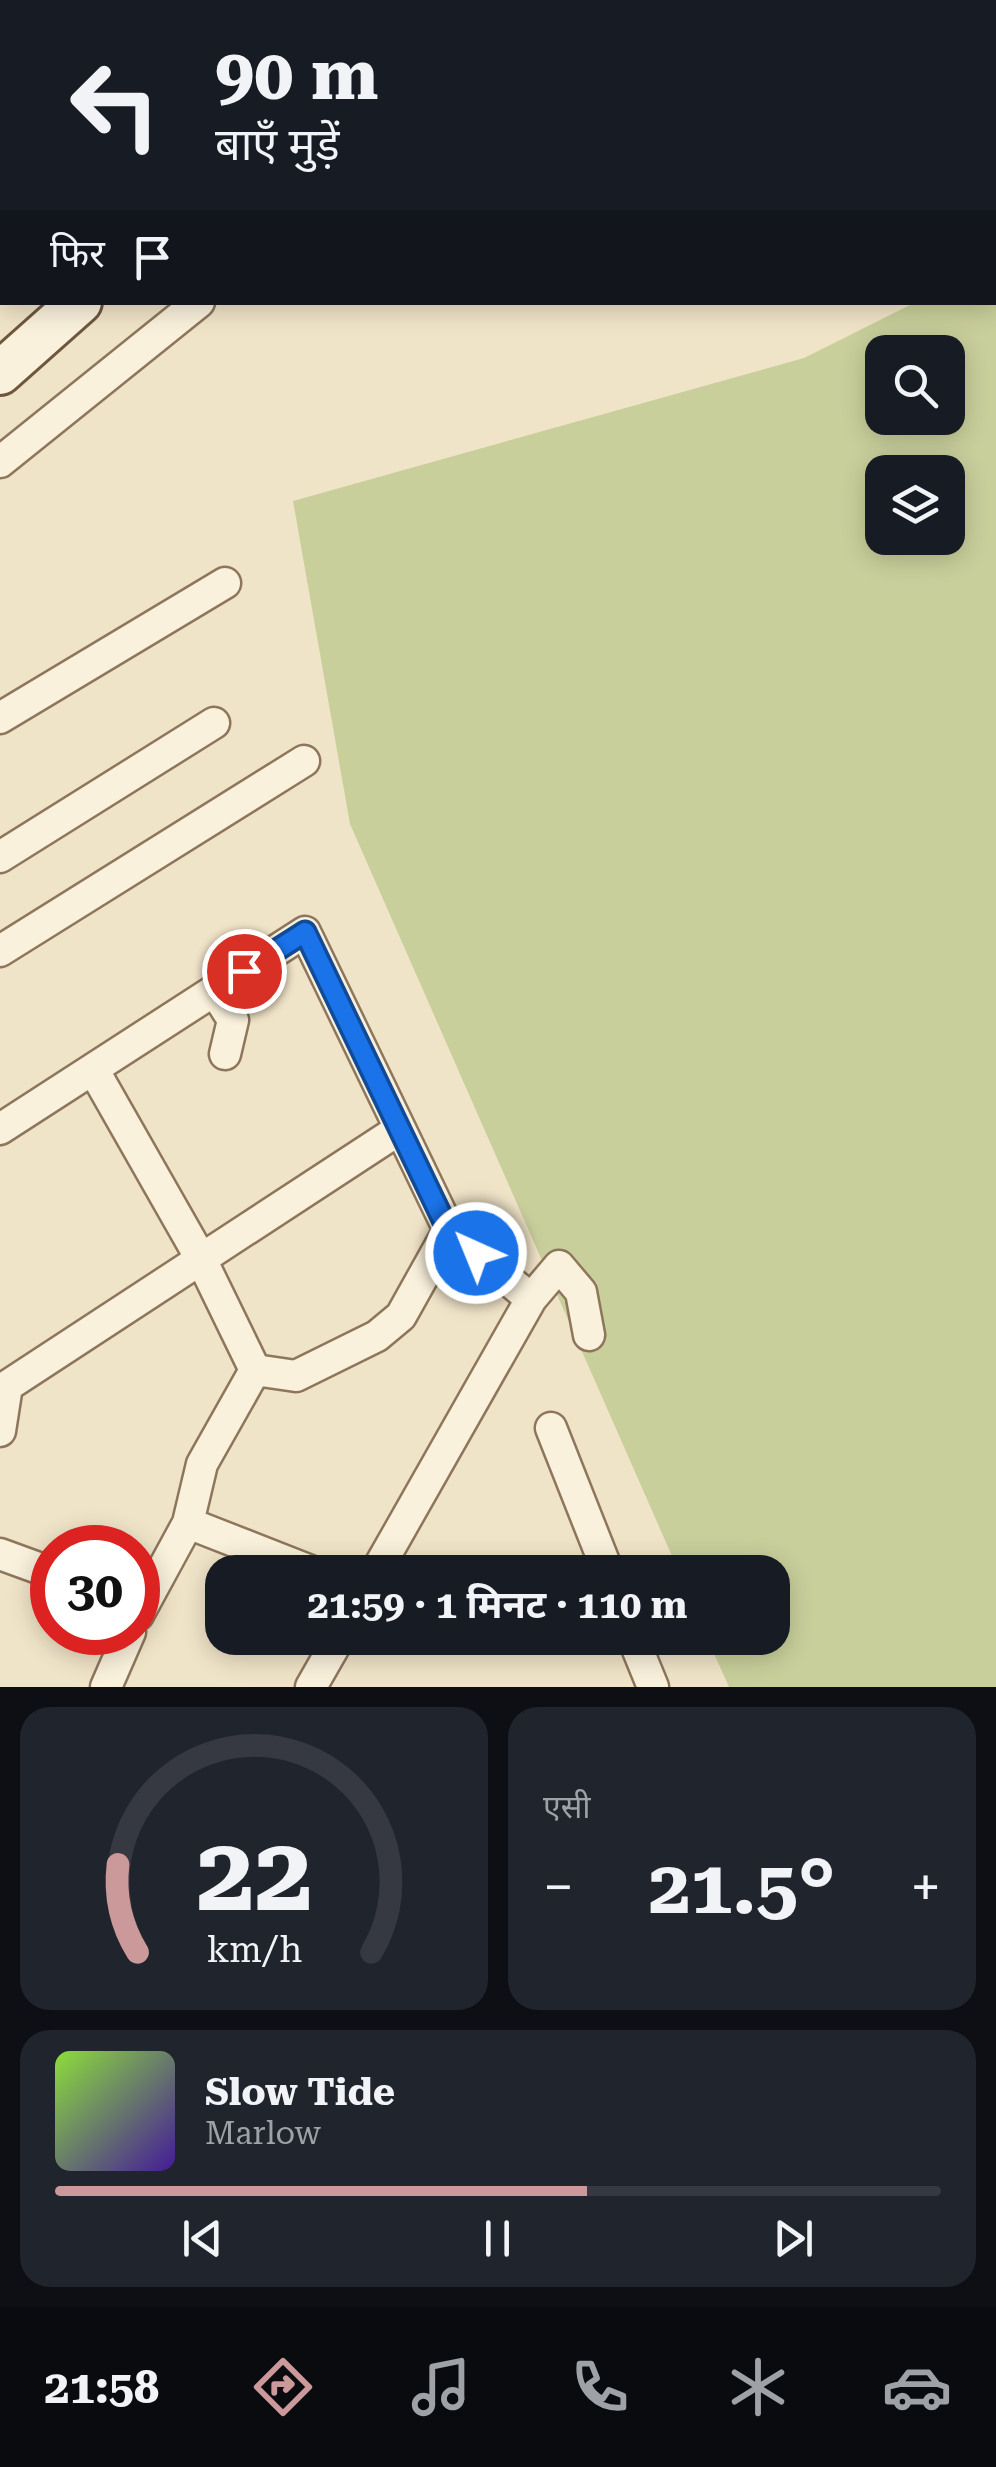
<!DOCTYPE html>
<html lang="hi">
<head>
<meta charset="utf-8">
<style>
	:root { --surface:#171b24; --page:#20242c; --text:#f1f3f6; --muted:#9ea1a6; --line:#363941; --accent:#cc999b }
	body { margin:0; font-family:"Roboto Serif","Noto Sans Devanagari",serif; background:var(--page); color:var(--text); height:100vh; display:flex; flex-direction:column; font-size:38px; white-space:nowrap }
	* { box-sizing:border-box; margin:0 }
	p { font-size:32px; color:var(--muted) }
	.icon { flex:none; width:55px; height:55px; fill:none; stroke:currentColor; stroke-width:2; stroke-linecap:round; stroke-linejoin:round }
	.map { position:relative; height:1687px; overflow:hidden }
	.side { display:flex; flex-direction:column; gap:20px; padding:20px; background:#0d0f14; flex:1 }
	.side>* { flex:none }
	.top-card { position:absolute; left:0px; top:0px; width:998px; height:305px; box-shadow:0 5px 25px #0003; background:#171b24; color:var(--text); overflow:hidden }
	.controls { position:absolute; left:865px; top:335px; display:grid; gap:20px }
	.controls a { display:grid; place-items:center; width:100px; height:100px; border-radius:20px; background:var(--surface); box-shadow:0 5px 25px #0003; font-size:50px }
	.speed { position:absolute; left:30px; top:1525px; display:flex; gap:20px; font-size:50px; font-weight:700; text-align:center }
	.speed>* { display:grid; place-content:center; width:130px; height:130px; border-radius:50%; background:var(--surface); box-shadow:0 5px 25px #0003; line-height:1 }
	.speed .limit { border:15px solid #d22; background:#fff; color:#111 }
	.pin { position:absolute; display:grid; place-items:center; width:85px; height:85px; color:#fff; margin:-42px; border:5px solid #fff; border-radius:50%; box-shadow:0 2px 10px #0007 }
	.me { position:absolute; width:110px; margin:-55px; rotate:316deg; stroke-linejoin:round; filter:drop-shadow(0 0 8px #0008) }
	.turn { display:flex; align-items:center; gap:35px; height:210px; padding:0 50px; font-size:45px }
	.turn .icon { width:130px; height:130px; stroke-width:2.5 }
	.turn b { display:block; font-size:70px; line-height:85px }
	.then { display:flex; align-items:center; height:95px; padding:0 50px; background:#0003; gap:20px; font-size:38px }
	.big { font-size:75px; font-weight:700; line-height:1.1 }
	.side .tile { flex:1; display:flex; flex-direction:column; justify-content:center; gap:15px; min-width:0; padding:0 35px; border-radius:30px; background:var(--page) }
	.side .dial { align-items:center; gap:0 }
	.dial svg { height:260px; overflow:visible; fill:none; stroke:var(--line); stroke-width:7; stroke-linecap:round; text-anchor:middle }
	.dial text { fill:var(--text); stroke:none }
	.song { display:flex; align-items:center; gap:30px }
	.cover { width:120px; height:120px; border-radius:15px; background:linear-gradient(135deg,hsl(90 70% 55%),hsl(260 70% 35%)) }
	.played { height:10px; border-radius:5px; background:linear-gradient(90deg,var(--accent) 60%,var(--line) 60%) }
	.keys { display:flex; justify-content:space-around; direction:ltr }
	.heat { display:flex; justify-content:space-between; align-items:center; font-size:55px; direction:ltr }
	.side .tiles { flex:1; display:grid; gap:20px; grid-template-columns:1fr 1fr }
	.tile:last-child { grid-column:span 2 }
	.trip { position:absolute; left:205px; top:1555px; width:585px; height:100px; border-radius:30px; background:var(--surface); box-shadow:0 5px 25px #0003; font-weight:700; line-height:100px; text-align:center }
	.tabs { display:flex; height:160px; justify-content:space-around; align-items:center; background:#090b0e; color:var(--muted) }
	.tabs .icon { width:70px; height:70px }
	.tabs .active { color:var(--accent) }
	.tabs b { font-size:45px; color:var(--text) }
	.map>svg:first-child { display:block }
	.green { fill:#c9cf9b; fill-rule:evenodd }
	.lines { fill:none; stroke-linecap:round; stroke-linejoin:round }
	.street-casing { stroke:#8d765c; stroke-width:35 }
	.secondary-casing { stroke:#6f573f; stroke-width:48 }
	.street { stroke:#faf1dc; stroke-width:30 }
	.secondary { stroke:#faf1dc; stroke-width:42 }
	.route-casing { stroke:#114b97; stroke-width:25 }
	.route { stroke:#1a73e8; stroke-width:18 }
</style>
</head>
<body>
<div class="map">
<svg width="996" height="1687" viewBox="0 0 996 1687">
	<rect width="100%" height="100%" fill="#f0e4c8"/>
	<!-- green -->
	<path class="green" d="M996 260V1687H729L707 1638H772V1572H679L350 824 293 501 804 358 914 303 995 302ZM882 352H948V418H882ZM882 472H948V538H882Z"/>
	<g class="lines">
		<!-- street casing -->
		<g class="street-casing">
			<path id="street" d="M41 0 43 2
				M380 0 382 2
				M727 2 731 0
				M0 98H2
				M0 462 199 302
				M0 718 225 583
				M0 857 214 723
				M0 951 304 761
				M214 990 233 1020 225 1054
				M93 1069 200 1257 255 1370
				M0 1129 305 932 449 1230 531 1299 376 1572
				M531 1299 559 1266 581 1292 589 1335
				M255 1370 296 1376 377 1336 401 1316 449 1230
				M551 1428 608 1572
				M0 1431 7 1386 400 1129
				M188 1523 313 1572
				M0 1554 52 1573
				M138 1615 188 1523 202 1464 255 1370
				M633 1638 653 1687
				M106 1687 130 1632
				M311 1687 339 1638"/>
		</g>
		<!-- secondary casing -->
		<g class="secondary-casing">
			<path id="secondary" d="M241 2 243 0
				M353 2 355 0
				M0 274 2 271
				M0 373 80 302"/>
		</g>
		<!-- street -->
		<use href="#street" class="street"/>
		<!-- secondary -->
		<use href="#secondary" class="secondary"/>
	</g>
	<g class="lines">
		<!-- route casing -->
		<g class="route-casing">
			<path id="route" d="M244 971 305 932 448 1230 476 1253"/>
		</g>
		<!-- route -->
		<use href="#route" class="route"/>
	</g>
</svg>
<div class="controls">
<a><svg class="icon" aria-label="search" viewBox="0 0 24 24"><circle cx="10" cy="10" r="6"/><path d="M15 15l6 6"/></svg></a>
<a><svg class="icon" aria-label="layers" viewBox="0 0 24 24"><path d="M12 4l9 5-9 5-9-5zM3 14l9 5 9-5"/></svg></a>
</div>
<div class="speed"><div class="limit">30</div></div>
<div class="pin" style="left:244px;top:971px;background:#d93025"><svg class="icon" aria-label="arrive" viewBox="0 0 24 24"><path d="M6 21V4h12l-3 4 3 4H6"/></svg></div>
<svg class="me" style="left:476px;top:1253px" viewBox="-20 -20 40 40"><circle r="17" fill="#1a73e8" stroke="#fff" stroke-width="3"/><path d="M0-11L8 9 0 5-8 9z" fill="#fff"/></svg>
<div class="trip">21:59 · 1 मिनट · 110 m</div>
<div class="top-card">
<div class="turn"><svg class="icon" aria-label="left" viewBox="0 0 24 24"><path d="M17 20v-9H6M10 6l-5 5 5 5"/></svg><div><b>90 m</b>बाएँ मुड़ें</div></div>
<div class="then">फिर<svg class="icon" aria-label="arrive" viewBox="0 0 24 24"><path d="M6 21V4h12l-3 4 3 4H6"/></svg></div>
</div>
</div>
<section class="side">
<div class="tiles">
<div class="tile dial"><svg viewBox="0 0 100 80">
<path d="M14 69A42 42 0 1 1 86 69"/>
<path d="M14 69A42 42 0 0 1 8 42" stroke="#cc999b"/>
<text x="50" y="56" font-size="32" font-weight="700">22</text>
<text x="50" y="72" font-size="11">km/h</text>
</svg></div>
<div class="tile"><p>एसी</p>
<div class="heat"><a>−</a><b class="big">21.5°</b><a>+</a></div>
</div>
<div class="tile">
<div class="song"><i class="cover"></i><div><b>Slow Tide</b><p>Marlow</p></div></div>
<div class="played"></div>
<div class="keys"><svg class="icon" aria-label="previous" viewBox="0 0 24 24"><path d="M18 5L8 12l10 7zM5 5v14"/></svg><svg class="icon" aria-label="pause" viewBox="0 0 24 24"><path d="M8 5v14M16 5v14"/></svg><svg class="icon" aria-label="next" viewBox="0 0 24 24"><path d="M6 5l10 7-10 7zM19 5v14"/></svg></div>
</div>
</div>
</section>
<nav class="tabs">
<b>21:58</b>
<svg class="icon active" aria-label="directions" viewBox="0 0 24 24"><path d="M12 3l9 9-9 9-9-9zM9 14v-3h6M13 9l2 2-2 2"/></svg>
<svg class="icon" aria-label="music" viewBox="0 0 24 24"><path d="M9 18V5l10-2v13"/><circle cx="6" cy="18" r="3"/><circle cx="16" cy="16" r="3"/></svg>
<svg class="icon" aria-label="phone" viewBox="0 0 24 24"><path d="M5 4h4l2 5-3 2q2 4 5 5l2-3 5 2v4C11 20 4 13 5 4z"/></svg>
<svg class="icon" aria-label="climate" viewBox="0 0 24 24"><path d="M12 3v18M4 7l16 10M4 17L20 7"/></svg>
<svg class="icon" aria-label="car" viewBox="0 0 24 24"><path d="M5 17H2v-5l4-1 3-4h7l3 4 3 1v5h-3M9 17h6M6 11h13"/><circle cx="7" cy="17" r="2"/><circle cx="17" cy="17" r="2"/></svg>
</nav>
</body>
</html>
